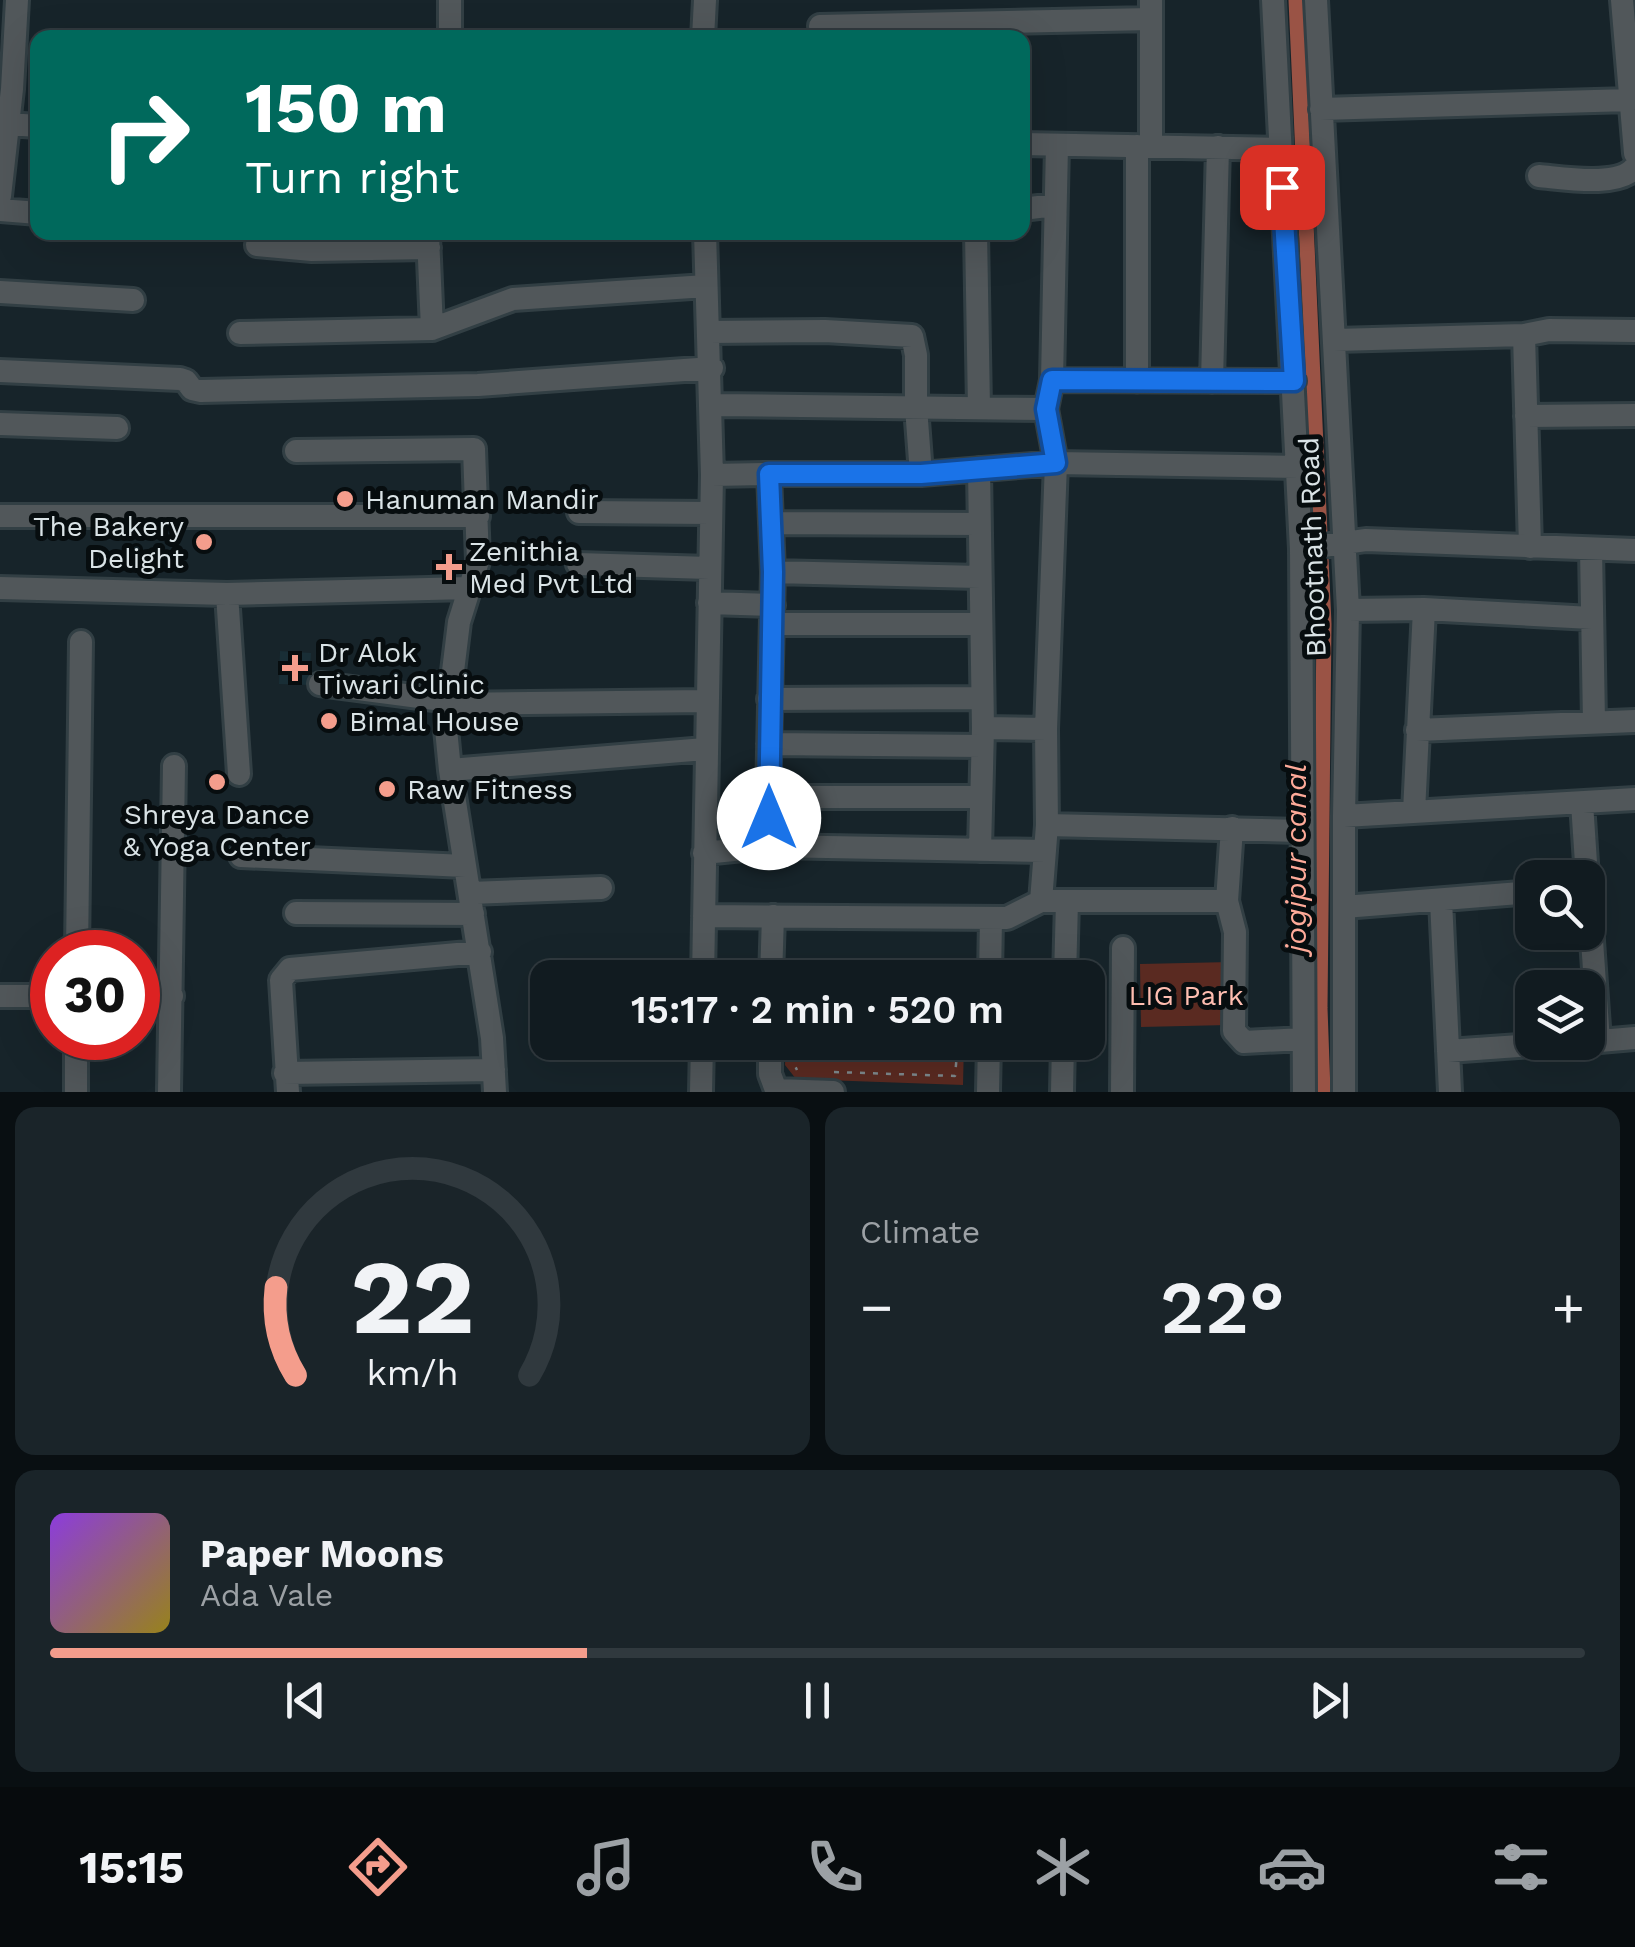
<!DOCTYPE html>
<html lang="en">
<head>
<meta charset="utf-8">
<style>
	:root { --surface:#111b20; --page:#1a2429; --text:#f1f3f6; --muted:#9ca1a5; --line:#30393e; --accent:#f49d8c }
	body { margin:0; font-family:"Work Sans",sans-serif; background:var(--page); color:var(--text); height:100vh; display:flex; flex-direction:column; font-size:38px; white-space:nowrap }
	* { box-sizing:border-box; margin:0 }
	p { font-size:32px; color:var(--muted) }
	.icon { flex:none; width:55px; height:55px; fill:none; stroke:currentColor; stroke-width:2; stroke-linecap:round; stroke-linejoin:round }
	.map { position:relative; height:1092px; overflow:hidden }
	.drawer { display:flex; flex-direction:column; gap:15px; padding:15px; background:#090f12; flex:1 }
	.drawer>* { flex:none }
	.banner { position:absolute; left:30px; top:30px; width:1000px; height:210px; border-radius:20px; box-shadow:0 10px 40px #0002,0 0 0 2px var(--line); background:#00695c; color:#fff; overflow:hidden }
	.buttons { position:absolute; left:1515px; top:860px; display:grid; gap:20px }
	.buttons a { display:grid; place-items:center; width:90px; height:90px; border-radius:20px; background:var(--surface); box-shadow:0 10px 40px #0002,0 0 0 2px var(--line); font-size:50px }
	.speed { position:absolute; left:30px; top:930px; display:flex; gap:20px; font-size:50px; font-weight:700; text-align:center }
	.speed>* { display:grid; place-content:center; width:130px; height:130px; border-radius:50%; background:var(--surface); box-shadow:0 10px 40px #0002,0 0 0 2px var(--line); line-height:1 }
	.speed .limit { border:15px solid #d22; background:#fff; color:#111 }
	.pin { position:absolute; display:grid; place-items:center; width:85px; height:85px; color:#fff; margin:-42px; border-radius:20px; box-shadow:0 5px 15px #0006 }
	.me { position:absolute; width:110px; margin:-55px; rotate:0deg; stroke-linejoin:round; filter:drop-shadow(0 0 8px #0008) }
	.turn { display:flex; align-items:center; gap:35px; height:210px; padding:0 50px; font-size:45px }
	.turn .icon { width:130px; height:130px; stroke-width:2.5 }
	.turn b { display:block; font-size:70px; line-height:85px }
	.big { font-size:75px; font-weight:600; line-height:1.1 }
	.drawer .widget { flex:1; display:flex; flex-direction:column; justify-content:center; gap:15px; min-width:0; padding:0 35px; border-radius:20px; background:var(--page) }
	.drawer .dial { align-items:center; gap:0 }
	.dial svg { height:260px; overflow:visible; fill:none; stroke:var(--line); stroke-width:7; stroke-linecap:round; text-anchor:middle }
	.dial text { fill:var(--text); stroke:none }
	.song { display:flex; align-items:center; gap:30px }
	.cover { width:120px; height:120px; border-radius:15px; background:linear-gradient(135deg,hsl(270 70% 55%),hsl(50 70% 35%)) }
	.played { height:10px; border-radius:5px; background:linear-gradient(90deg,var(--accent) 35%,var(--line) 35%) }
	.keys { display:flex; justify-content:space-around; direction:ltr }
	.heat { display:flex; justify-content:space-between; align-items:center; font-size:55px; direction:ltr }
	.drawer .tiles { flex:1; display:grid; gap:15px; grid-template-columns:1fr 1fr }
	.widget:last-child { grid-column:span 2 }
	.trip { position:absolute; left:530px; top:960px; width:575px; height:100px; border-radius:20px; background:var(--surface); box-shadow:0 10px 40px #0002,0 0 0 2px var(--line); font-weight:600; line-height:100px; text-align:center }
	.menu { display:flex; height:160px; justify-content:space-around; align-items:center; background:#070b0d; color:var(--muted) }
	.menu .icon { width:70px; height:70px }
	.menu .selected { color:var(--accent) }
	.menu b { font-size:45px; color:var(--text) }
	.map>svg:first-child { display:block }
	.built { fill:#192e36 }
	.green { fill:#5a2a21 }
	.lines { fill:none; stroke-linecap:round; stroke-linejoin:round }
	.canal { stroke:#9a5345; stroke-width:15 }
	.minor-casing { stroke:#323f44; stroke-width:28 }
	.path { stroke:#7d888c; stroke-width:2.5; stroke-dasharray:5 8; stroke-linecap:butt }
	.minor { stroke:#51575a; stroke-width:22 }
	.route-casing { stroke:#114b97; stroke-width:25 }
	.route { stroke:#1a73e8; stroke-width:18 }
	.poi-dot { fill:#f49d8c; stroke:#070d0f; stroke-width:4 }
	.labels { text-anchor:middle; stroke-width:10; stroke-linejoin:round; paint-order:stroke }
	.poi-label { font-size:28px; fill:#dae3e6; stroke:#070d0f; text-anchor:start }
	.street-label { font-size:28px; fill:#dae3e6; stroke:#070d0f }
	.park-label { font-size:28px; fill:#ffbeb1; stroke:#070d0f }
	.water-label { font-size:30px; font-style:italic; fill:#feaa99; stroke:#070d0f }
</style>
</head>
<body>
<div class="map">
<svg width="1635" height="1092" viewBox="0 0 1635 1092">
	<rect width="100%" height="100%" fill="#17242a"/>
	<!-- built -->
	<path class="built" d="M280 651 311 653 309 685 279 684Z"/>
	<!-- green -->
	<path class="green" d="M1231 962 1228 1025 1141 1027 1140 964Z
		M786 1043H964L963 1085 796 1079 785 1065Z"/>
	<g class="lines">
		<!-- canal -->
		<path class="canal" d="M1296 0 1324 624 1320 1008 1323 1092"/>
		<!-- minor casing -->
		<g class="minor-casing">
			<path id="minor" d="M1273 0 1301 549 1304 1092
				M1316 0 1348 610 1344 816V1092
				M1622 0 1635 153
				M820 26 1151 19
				M450 38V0
				M703 38 705 0
				M1321 109 1630 100
				M8 124 38 126
				M1022 144 1280 149
				M1151 146V0
				M1539 176C1563 178 1620 188 1635 167
				M0 196 12 89 17 0
				M1022 209 1055 205
				M0 210 38 213
				M976 232 979 408
				M428 236 432 329
				M257 245 312 250 429 248
				M0 292 133 300
				M709 332 825 331 912 336 916 355V407L921 474H769L773 572 768 797 770 838 773 846 1045 851
				M240 333 432 329 513 299 706 286
				M1524 335 1530 547
				M1335 340 1524 335 1549 330 1635 331
				M0 371 180 379 186 381 192 389 201 391 478 385 712 368
				M1052 380 1294 381
				M1137 381V146
				M1212 381 1218 147
				M712 405 1046 409
				M1526 416 1635 415
				M0 424 117 428
				M296 451 474 449 478 561 459 622 446 729 450 770 705 749
				M979 469 983 728 980 850
				M921 474 1056 463 1046 409 1052 380 1057 145
				M712 475 769 474
				M579 512 711 513
				M0 516H478
				M771 523 979 524
				M1301 549 1366 540 1635 550
				M1591 549 1594 722
				M578 564 709 568
				M773 572 979 577
				M0 588 227 594 469 588
				M227 594 239 774
				M709 603 773 605
				M1348 610 1424 609 1591 618
				M773 624H980
				M320 684 450 701
				M769 699 982 698
				M449 704 706 701
				M983 728 1046 729
				M1417 730 1635 721
				M769 744 982 746
				M450 770 492 1038 495 1092
				M768 797H981
				M1582 803 1587 878
				M1414 812 1424 609
				M1344 816 1635 799
				M1047 825 1046 729 1056 463 1298 467
				M1232 828 1227 901 1235 932 1234 1031 1244 1042 1303 1039
				M704 853 773 846
				M241 856 465 866
				M1588 883 1599 1041
				M470 893 601 888
				M1441 900 1450 1092
				M1041 901H1227
				M1344 907 1532 892
				M296 913 473 914
				M704 916 1007 918 1041 901 1047 825 1301 831
				M77 952 81 642
				M703 978 712 475 705 232
				M771 978 773 916
				M990 978 991 918
				M1065 978 1067 901
				M0 996H52
				M138 996H172
				M770 1042V1074L776 1090 833 1092
				M1588 1042 1635 1038
				M1448 1051 1574 1042
				M285 1073 494 1070
				M76 1092V1038
				M169 1092 174 766
				M288 1092 281 980 290 969 480 952
				M701 1092 702 1042
				M988 1092 989 1042
				M1062 1092 1063 1042
				M1122 1092 1123 948"/>
		</g>
		<!-- path -->
		<path class="path" d="M794 1042 793 1062 797 1070
			M834 1072 955 1076 958 1042"/>
		<!-- minor -->
		<use href="#minor" class="minor"/>
	</g>
	<g class="lines">
		<!-- route casing -->
		<g class="route-casing">
			<path id="route" d="M769 818 773 572 769 474H921L1056 463 1046 409 1052 380 1294 381 1282 187"/>
		</g>
		<!-- route -->
		<use href="#route" class="route"/>
	</g>
	<!-- markers -->
	<g class="poi-dot">
		<circle cx="345" cy="499" r="10"/>
		<circle cx="204" cy="542" r="10"/>
		<path d="M444 552h10v10h10v10h-10v10h-10v-10h-10v-10h10z"/>
		<path d="M290 653h10v10h10v10h-10v10h-10v-10h-10v-10h10z"/>
		<circle cx="329" cy="721" r="10"/>
		<circle cx="217" cy="782" r="10"/>
		<circle cx="387" cy="789" r="10"/>
	</g>
	<g class="labels">
		<!-- poi labels -->
		<g class="poi-label">
			<text x="365" y="509">Hanuman Mandir</text>
			<text x="184" y="536" text-anchor="end">The Bakery<tspan x="184" dy="32">Delight</tspan></text>
			<text x="469" y="561">Zenithia<tspan x="469" dy="32">Med Pvt Ltd</tspan></text>
			<text x="318" y="662">Dr Alok<tspan x="318" dy="32">Tiwari Clinic</tspan></text>
			<text x="349" y="731">Bimal House</text>
			<text x="407" y="799">Raw Fitness</text>
			<text x="217" y="824" text-anchor="middle">Shreya Dance<tspan x="217" dy="32">&amp; Yoga Center</tspan></text>
		</g>
		<!-- street labels -->
		<g class="street-label">
			<text transform="translate(1312 547) rotate(-92)" y="10">Bhootnath Road</text>
		</g>
		<!-- park labels -->
		<g class="park-label">
			<text x="1186" y="1005">LIG Park</text>
		</g>
		<!-- water labels -->
		<g class="water-label">
			<text transform="translate(1296 858) rotate(-90)" y="10">jogipur canal</text>
		</g>
	</g>
</svg>
<div class="buttons">
<a><svg class="icon" aria-label="search" viewBox="0 0 24 24"><circle cx="10" cy="10" r="6"/><path d="M15 15l6 6"/></svg></a>
<a><svg class="icon" aria-label="layers" viewBox="0 0 24 24"><path d="M12 4l9 5-9 5-9-5zM3 14l9 5 9-5"/></svg></a>
</div>
<div class="speed"><div class="limit">30</div></div>
<div class="pin" style="left:1282px;top:187px;background:#d93025"><svg class="icon" aria-label="arrive" viewBox="0 0 24 24"><path d="M6 21V4h12l-3 4 3 4H6"/></svg></div>
<svg class="me" style="left:769px;top:818px" viewBox="-20 -20 40 40"><circle r="19" fill="#fff"/><path d="M0-13L10 11 0 6-10 11z" fill="#1a73e8"/></svg>
<div class="trip">15:17 · 2 min · 520 m</div>
<div class="banner">
<div class="turn"><svg class="icon" aria-label="right" viewBox="0 0 24 24"><path d="M7 20v-9h11M14 6l5 5-5 5"/></svg><div><b>150 m</b>Turn right</div></div>
</div>
</div>
<section class="drawer">
<div class="tiles">
<div class="widget dial"><svg viewBox="0 0 100 80">
<path d="M14 69A42 42 0 1 1 86 69"/>
<path d="M14 69A42 42 0 0 1 8 42" stroke="#f49d8c"/>
<text x="50" y="56" font-size="32" font-weight="700">22</text>
<text x="50" y="72" font-size="11">km/h</text>
</svg></div>
<div class="widget"><p>Climate</p>
<div class="heat"><a>−</a><b class="big">22°</b><a>+</a></div>
</div>
<div class="widget">
<div class="song"><i class="cover"></i><div><b>Paper Moons</b><p>Ada Vale</p></div></div>
<div class="played"></div>
<div class="keys"><svg class="icon" aria-label="previous" viewBox="0 0 24 24"><path d="M18 5L8 12l10 7zM5 5v14"/></svg><svg class="icon" aria-label="pause" viewBox="0 0 24 24"><path d="M8 5v14M16 5v14"/></svg><svg class="icon" aria-label="next" viewBox="0 0 24 24"><path d="M6 5l10 7-10 7zM19 5v14"/></svg></div>
</div>
</div>
</section>
<nav class="menu">
<b>15:15</b>
<svg class="icon selected" aria-label="directions" viewBox="0 0 24 24"><path d="M12 3l9 9-9 9-9-9zM9 14v-3h6M13 9l2 2-2 2"/></svg>
<svg class="icon" aria-label="music" viewBox="0 0 24 24"><path d="M9 18V5l10-2v13"/><circle cx="6" cy="18" r="3"/><circle cx="16" cy="16" r="3"/></svg>
<svg class="icon" aria-label="phone" viewBox="0 0 24 24"><path d="M5 4h4l2 5-3 2q2 4 5 5l2-3 5 2v4C11 20 4 13 5 4z"/></svg>
<svg class="icon" aria-label="climate" viewBox="0 0 24 24"><path d="M12 3v18M4 7l16 10M4 17L20 7"/></svg>
<svg class="icon" aria-label="car" viewBox="0 0 24 24"><path d="M5 17H2v-5l4-1 3-4h7l3 4 3 1v5h-3M9 17h6M6 11h13"/><circle cx="7" cy="17" r="2"/><circle cx="17" cy="17" r="2"/></svg>
<svg class="icon" aria-label="filters" viewBox="0 0 24 24"><path d="M4 7h16M4 17h16"/><circle cx="9" cy="7" r="2"/><circle cx="15" cy="17" r="2"/></svg>
</nav>
</body>
</html>
